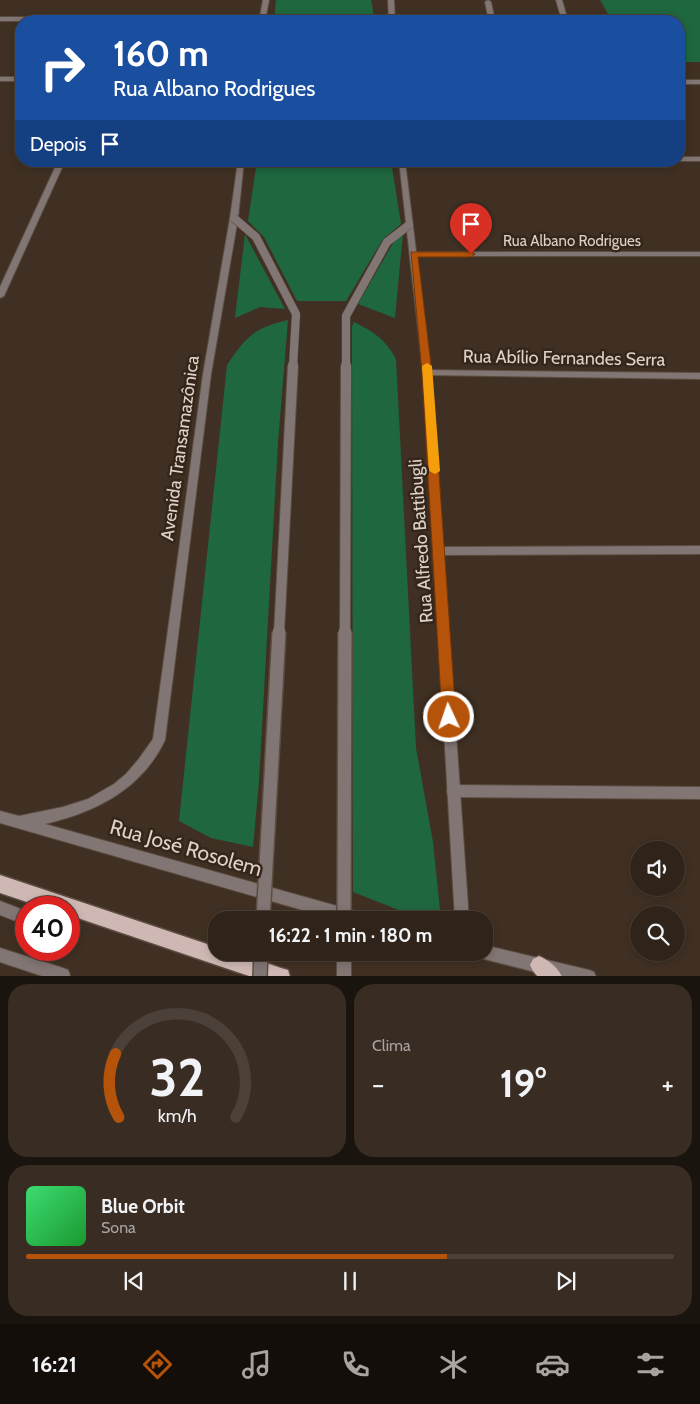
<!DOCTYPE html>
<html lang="pt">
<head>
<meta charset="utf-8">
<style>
	:root { --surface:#30241a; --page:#382c23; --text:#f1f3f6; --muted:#a8a4a2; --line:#4b4139; --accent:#b45309 }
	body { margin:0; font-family:Cabin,sans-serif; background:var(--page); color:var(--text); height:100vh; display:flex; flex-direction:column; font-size:19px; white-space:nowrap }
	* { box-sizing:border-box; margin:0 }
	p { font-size:16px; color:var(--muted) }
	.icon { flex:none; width:28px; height:28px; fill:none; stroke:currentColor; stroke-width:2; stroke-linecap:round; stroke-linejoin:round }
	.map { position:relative; height:976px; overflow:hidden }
	.panel { display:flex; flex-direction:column; gap:8px; padding:8px; background:#1a140e; flex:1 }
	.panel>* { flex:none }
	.top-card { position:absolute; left:15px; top:15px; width:670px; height:152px; border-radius:20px; box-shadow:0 2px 8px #0003,0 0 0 1px var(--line); background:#1a4fa0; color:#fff; overflow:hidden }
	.tools { position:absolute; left:630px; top:841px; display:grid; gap:10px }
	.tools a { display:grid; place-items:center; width:55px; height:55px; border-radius:50%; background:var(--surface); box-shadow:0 2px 8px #0003,0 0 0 1px var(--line); font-size:25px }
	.speed { position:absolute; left:15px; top:896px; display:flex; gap:10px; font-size:25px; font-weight:700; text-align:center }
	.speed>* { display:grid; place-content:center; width:65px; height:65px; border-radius:50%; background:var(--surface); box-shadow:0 2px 8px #0003,0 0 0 1px var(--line); line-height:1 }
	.speed .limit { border:8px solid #d22; background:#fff; color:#111 }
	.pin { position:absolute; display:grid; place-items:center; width:42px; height:42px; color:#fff; margin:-51px -21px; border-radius:50% 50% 50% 0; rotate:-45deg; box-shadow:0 0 5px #0007 }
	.pin .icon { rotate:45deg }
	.me { position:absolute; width:55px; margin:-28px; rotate:357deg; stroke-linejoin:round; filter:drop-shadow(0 0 4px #0008) }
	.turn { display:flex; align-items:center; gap:18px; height:105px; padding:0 15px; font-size:22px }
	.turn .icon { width:65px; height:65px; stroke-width:2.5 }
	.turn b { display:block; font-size:35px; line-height:42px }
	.then { display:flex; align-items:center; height:48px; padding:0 15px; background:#0003; gap:10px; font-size:19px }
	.big { font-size:38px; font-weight:700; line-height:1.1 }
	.panel .card { flex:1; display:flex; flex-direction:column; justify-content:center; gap:8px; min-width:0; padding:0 18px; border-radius:20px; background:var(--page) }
	.panel .dial { align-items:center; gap:0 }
	.dial svg { height:130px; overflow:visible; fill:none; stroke:var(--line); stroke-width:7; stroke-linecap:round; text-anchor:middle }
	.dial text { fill:var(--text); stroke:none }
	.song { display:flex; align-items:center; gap:15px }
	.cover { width:60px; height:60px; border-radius:8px; background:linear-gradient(135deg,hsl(140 70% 55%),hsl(130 70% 35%)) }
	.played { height:5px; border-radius:2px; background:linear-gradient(90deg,var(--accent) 65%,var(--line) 65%) }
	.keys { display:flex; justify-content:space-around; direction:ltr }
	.heat { display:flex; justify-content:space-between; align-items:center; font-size:28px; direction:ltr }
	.panel .tiles { flex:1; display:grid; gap:8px; grid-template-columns:1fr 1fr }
	.card:last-child { grid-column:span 2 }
	.trip { position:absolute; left:208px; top:911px; width:285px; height:50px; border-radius:20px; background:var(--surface); box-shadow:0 2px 8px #0003,0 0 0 1px var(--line); font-weight:700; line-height:50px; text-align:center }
	.dock { display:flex; height:80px; justify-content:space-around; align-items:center; background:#130e0a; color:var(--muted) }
	.dock .icon { width:35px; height:35px }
	.dock .active { color:var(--accent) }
	.dock b { font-size:22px; color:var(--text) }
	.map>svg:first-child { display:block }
	.green { fill:#1f673f }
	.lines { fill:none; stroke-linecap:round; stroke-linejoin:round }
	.service-casing { stroke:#5c4d41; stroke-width:2 }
	.minor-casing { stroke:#5c4d41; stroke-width:2 }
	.tertiary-casing { stroke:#5c4d41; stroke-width:2 }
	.primary-casing { stroke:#5c4d41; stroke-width:3 }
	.service { fill:#827674; fill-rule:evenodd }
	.minor { fill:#827674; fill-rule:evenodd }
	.tertiary { fill:#827674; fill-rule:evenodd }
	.primary { fill:#cfb8b4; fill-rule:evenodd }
	.tertiary-bridge-far2-casing { stroke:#5c4d41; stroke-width:9; stroke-linecap:butt }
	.tertiary-bridge-far1-casing { stroke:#5c4d41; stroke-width:12; stroke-linecap:butt }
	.tertiary-bridge-casing { stroke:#5c4d41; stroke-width:16; stroke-linecap:butt }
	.tertiary-bridge-far2 { stroke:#827674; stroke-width:8 }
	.tertiary-bridge-far1 { stroke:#827674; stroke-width:10 }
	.tertiary-bridge { stroke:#827674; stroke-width:13 }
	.route { fill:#b45309; stroke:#753606 }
	.slow { fill:#f59e0b }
	.labels { text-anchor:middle; stroke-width:5; stroke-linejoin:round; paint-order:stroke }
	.far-street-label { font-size:15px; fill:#ddd2ca; stroke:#352619 }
	.street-label { font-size:18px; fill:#ddd2ca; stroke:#352619 }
	.near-street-label { font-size:21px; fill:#ddd2ca; stroke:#352619 }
</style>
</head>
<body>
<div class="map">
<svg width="700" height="977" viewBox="0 0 700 977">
	<rect width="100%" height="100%" fill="#403023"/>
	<!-- green -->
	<path class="green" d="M276 0H371L375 21H274Z
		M600 0H700V62H679V21H612Z
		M257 161H391L401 224 383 239 346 301H297L264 237 248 221Z
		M403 233 395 318 358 304 393 243Z
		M245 234 285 309 260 307 235 318Z
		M288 320 278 442 259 781 253 847 211 838 179 821 227 365C246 337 254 328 288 320Z
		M354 322C373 331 386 340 396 359L416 748 433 842 441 920H424L353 892 352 326Z"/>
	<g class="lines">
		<!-- service casing -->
		<g class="service-casing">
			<path id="service" d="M388 0H394L395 21H389Z
				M488 0 491 2 495 21H489L485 2Z
				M556 0H562L568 21H562Z
				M0 901 26 911V925L0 915Z
				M0 948 63 968 68 970 70 975V977H45L0 962Z"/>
		</g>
		<!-- minor casing -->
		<g class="minor-casing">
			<path id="minor" d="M0 17H263L266 19 263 21H0Z
				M0 77H21V81H0Z
				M679 80H700V84H679Z
				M679 157H700V161H679Z
				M58 161H65L4 296 0 298V287Z
				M411 252H700V256H411Z
				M427 370 700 373V379L424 375 423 373 424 371Z
				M700 546V554L440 555 436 554 435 551 436 548 440 547Z
				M453 785 700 787V799L453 797 448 795 447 791 448 787Z
				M484 945 589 970 594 972 596 977H555L476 957 474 952H484Z"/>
		</g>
		<!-- tertiary casing -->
		<g class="tertiary-casing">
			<path id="tertiary" d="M263 0H269L265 21H259Z
				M238 161H244L238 218 211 374 165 740C142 789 96 812 45 824L362 913 367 915 369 920H337L0 823V811L19 816 63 807 88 799 114 784 126 774 138 760 153 739 203 374 230 218Z
				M399 161H405L431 373 469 920H455L423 373Z
				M337 952H351V977H337Z"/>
		</g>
		<!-- primary casing -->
		<g class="primary-casing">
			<path id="primary" d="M0 875 216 947V952H234L281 968 288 970 290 977H252L69 915V908H45L0 893Z
				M539 956C548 960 558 967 562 977H538L533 971 530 965 533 959Z"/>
		</g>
		<!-- service -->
		<use href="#service" class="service"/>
		<!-- minor -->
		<use href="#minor" class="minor"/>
		<!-- tertiary -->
		<use href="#tertiary" class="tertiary"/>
		<!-- primary -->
		<use href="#primary" class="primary"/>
		<!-- tertiary-bridge-far2 casing -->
		<g class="tertiary-bridge-far2-casing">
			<path id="tertiary-bridge-far2" d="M234 218 256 237 296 314 293 367
				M346 367V316L387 242 409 225"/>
		</g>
		<!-- tertiary-bridge-far1 casing -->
		<g class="tertiary-bridge-far1-casing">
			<path id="tertiary-bridge-far1" d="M279 633 293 365
				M345 633 346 365"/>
		</g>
		<!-- tertiary-bridge casing -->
		<g class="tertiary-bridge-casing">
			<path id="tertiary-bridge" d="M263 920 279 632
				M344 920 345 632
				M260 977 261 952"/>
		</g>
		<!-- tertiary-bridge-far2 -->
		<use href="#tertiary-bridge-far2" class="tertiary-bridge-far2"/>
		<!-- tertiary-bridge-far1 -->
		<use href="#tertiary-bridge-far1" class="tertiary-bridge-far1"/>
		<!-- tertiary-bridge -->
		<use href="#tertiary-bridge" class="tertiary-bridge"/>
	</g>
	<!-- route -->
	<path class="route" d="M411 252H471L475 254 471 257H418L432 373 456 717 454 721 449 723 444 721 442 717 422 373Z"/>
	<!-- slow -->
	<path class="slow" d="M427 363 432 366 440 471 435 474 429 471 422 366Z"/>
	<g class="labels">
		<!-- far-street labels -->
		<g class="far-street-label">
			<text x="572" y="246">Rua Albano Rodrigues</text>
		</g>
		<!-- street labels -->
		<g class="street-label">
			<text transform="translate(564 358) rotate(1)" y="6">Rua Abílio Fernandes Serra</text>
			<text transform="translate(180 448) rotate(-82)" y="6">Avenida Transamazônica</text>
			<text transform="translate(421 541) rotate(-94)" y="6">Rua Alfredo Battibugli</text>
		</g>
		<!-- near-street labels -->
		<g class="near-street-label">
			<text transform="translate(186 848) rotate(16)" y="7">Rua José Rosolem</text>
		</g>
	</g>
</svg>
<div class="tools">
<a><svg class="icon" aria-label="sound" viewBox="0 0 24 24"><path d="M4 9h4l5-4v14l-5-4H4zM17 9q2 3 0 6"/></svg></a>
<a><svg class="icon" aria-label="search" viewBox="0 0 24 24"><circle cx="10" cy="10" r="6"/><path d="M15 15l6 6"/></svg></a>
</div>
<div class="speed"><div class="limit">40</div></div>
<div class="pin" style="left:471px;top:254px;background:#d93025"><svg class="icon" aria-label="arrive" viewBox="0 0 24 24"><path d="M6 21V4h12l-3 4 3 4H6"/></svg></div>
<svg class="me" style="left:449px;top:717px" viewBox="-20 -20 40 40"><circle r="17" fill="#b45309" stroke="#fff" stroke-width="3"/><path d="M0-11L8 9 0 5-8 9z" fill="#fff"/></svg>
<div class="trip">16:22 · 1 min · 180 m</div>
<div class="top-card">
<div class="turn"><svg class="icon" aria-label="right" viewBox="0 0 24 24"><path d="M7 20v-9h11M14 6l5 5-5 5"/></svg><div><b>160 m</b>Rua Albano Rodrigues</div></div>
<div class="then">Depois<svg class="icon" aria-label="arrive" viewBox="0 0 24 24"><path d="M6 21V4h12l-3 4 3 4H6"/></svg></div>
</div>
</div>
<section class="panel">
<div class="tiles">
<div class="card dial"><svg viewBox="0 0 100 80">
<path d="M14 69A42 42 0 1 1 86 69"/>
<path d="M14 69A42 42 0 0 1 12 30" stroke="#b45309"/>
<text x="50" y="56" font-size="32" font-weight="700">32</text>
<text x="50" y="72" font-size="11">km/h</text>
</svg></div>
<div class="card"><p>Clima</p>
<div class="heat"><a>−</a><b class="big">19°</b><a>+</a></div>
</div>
<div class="card">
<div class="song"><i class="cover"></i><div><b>Blue Orbit</b><p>Sona</p></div></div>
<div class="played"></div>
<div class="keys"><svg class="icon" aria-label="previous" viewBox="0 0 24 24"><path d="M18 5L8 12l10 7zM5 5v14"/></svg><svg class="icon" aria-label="pause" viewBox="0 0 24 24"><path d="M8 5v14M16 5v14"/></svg><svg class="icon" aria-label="next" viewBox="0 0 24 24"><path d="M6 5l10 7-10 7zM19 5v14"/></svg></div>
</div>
</div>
</section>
<nav class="dock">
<b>16:21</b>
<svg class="icon active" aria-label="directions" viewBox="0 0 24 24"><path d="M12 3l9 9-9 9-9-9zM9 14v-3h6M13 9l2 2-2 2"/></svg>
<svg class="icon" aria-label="music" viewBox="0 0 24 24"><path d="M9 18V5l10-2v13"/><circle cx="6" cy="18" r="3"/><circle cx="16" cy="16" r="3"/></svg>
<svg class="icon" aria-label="phone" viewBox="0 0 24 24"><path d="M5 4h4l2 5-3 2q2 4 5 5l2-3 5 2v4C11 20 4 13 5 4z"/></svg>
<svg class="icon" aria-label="climate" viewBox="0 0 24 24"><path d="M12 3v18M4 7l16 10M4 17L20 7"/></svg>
<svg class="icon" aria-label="car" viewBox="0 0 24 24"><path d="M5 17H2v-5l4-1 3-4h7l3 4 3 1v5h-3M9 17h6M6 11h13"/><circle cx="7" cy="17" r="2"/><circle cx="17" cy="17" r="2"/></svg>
<svg class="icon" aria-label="filters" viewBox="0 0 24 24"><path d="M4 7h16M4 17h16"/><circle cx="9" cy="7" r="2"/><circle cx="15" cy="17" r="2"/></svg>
</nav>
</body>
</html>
